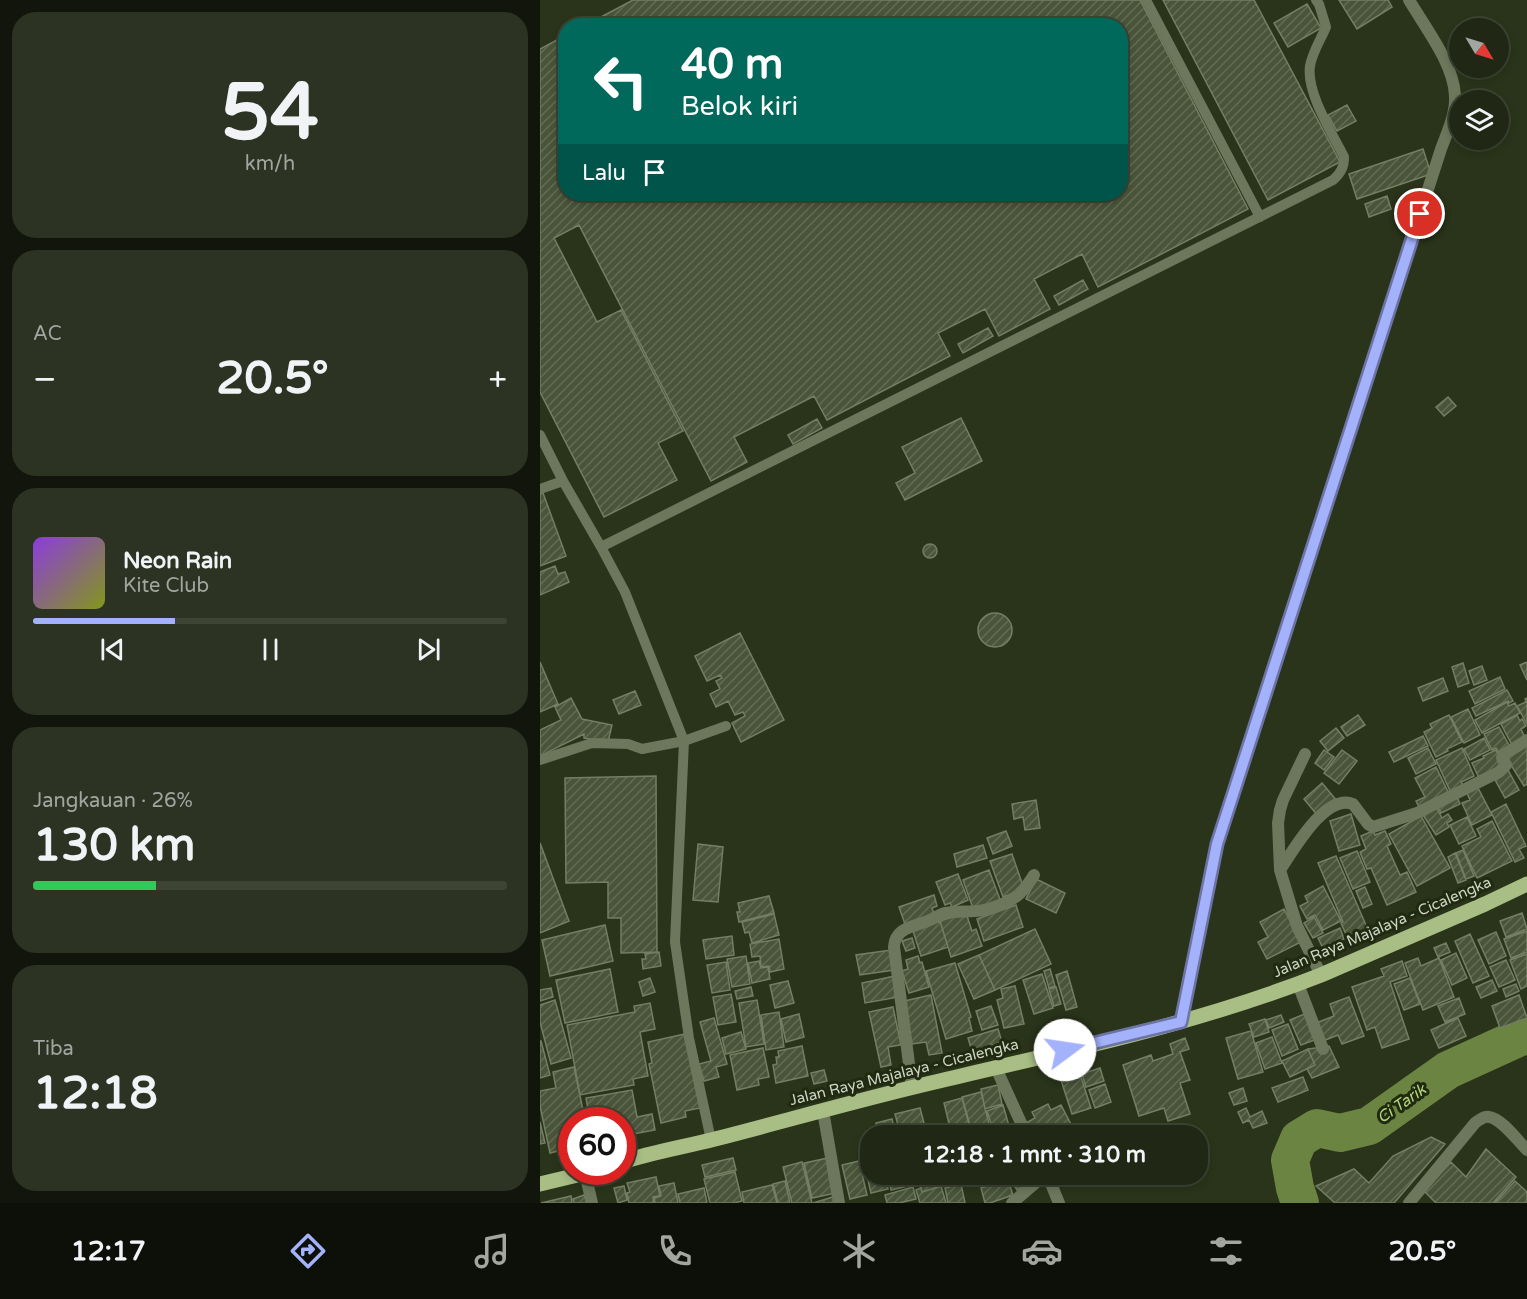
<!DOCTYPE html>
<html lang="id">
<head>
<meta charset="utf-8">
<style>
	:root { --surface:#202714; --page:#2d3322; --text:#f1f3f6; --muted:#a2a5a0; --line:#3d4434; --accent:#a4b2fc }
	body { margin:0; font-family:"Varela Round",sans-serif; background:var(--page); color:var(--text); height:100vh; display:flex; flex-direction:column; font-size:22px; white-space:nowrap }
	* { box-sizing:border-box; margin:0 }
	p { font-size:20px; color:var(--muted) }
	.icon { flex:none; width:33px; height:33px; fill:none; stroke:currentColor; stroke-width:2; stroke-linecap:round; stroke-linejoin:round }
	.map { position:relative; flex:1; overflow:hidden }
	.side { display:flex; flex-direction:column; gap:12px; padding:12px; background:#12150b; width:540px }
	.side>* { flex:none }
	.hud { position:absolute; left:18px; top:18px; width:570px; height:183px; border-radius:24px; box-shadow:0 3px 9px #0003,0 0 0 2px var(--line); background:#00695c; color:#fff; overflow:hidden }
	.needle { width:39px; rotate:128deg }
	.tools { position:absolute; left:909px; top:18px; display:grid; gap:12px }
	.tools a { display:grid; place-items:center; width:60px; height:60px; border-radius:50%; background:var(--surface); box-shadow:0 3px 9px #0003,0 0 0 2px var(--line); font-size:30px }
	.speed { position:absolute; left:18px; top:1107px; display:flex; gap:12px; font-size:30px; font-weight:700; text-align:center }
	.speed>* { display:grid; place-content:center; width:78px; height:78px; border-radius:50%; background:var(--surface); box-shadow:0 3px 9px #0003,0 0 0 2px var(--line); line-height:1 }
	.speed .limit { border:9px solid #d22; background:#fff; color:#111 }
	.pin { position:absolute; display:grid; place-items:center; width:51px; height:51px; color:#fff; margin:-26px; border:3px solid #fff; border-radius:50%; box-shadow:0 2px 6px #0007 }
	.me { position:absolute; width:66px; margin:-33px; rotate:76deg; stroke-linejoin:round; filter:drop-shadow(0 0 4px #0008) }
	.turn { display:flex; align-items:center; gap:21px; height:126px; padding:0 24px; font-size:27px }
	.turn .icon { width:78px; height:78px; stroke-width:2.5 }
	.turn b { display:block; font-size:42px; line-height:51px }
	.then { display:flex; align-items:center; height:57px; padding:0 24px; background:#0003; gap:12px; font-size:22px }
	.big { font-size:45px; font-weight:800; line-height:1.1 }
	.side .widget { flex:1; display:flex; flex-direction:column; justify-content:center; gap:9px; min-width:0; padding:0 21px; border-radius:24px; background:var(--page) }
	.side .dial { align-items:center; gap:0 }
	.dial b { font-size:78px; line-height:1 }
	.song { display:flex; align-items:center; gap:18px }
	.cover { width:72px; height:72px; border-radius:9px; background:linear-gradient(135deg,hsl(270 70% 55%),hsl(70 70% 35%)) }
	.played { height:6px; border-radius:3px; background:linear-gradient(90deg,var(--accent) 30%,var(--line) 30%) }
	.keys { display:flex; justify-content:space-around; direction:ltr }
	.heat { display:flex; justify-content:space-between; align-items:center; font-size:33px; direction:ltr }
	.charge { height:9px; border-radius:4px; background:linear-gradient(90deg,#34c759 26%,var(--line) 0) }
	.trip { position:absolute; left:320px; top:1125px; width:348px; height:60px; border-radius:24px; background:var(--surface); box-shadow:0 3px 9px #0003,0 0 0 2px var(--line); font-weight:800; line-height:60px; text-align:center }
	.tabs { display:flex; height:96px; justify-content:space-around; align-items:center; background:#0d1008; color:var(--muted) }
	.tabs .icon { width:42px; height:42px }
	.tabs .selected { color:var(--accent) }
	.tabs b { font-size:27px; color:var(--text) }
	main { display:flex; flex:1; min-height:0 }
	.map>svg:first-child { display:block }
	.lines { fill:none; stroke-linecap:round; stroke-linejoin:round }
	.river { stroke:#6c8442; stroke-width:38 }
	.building { fill:url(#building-hatch); stroke:#737f62; stroke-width:1.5 }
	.lane { stroke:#6c775c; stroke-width:10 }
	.street { stroke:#6c775c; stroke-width:12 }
	.primary { stroke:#a8be85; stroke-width:15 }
	.route-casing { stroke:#6b74a4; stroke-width:15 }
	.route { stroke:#a4b2fc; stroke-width:10 }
	.labels { text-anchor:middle; stroke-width:6; stroke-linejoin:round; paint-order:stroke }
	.street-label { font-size:15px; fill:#ced5c5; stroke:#202a10 }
	.water-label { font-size:16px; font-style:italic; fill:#b2d578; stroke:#202a10 }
</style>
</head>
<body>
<main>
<section class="side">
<div class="widget dial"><b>54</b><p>km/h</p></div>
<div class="widget"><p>AC</p>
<div class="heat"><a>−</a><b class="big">20.5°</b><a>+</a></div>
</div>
<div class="widget">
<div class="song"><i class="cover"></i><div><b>Neon Rain</b><p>Kite Club</p></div></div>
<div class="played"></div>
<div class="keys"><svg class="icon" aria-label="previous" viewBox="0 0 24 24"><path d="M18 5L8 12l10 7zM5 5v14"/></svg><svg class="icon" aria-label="pause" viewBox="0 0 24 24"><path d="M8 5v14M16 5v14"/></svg><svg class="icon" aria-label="next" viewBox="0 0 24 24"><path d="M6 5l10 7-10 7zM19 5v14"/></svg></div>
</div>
<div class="widget"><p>Jangkauan · 26%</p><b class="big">130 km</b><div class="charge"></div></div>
<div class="widget"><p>Tiba</p><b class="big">12:18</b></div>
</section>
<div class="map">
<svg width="987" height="1203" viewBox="0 0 987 1203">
	<defs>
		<pattern id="building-hatch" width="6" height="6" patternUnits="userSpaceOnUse" patternTransform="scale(1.5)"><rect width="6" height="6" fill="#495439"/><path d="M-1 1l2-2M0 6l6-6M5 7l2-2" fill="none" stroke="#626c54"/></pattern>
	</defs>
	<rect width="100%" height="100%" fill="#2a341a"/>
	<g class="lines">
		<!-- river -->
		<path class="river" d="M760 1203 755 1188 750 1160 759 1139 777 1128 800 1133 829 1126 908 1070 987 1034"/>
	</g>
	<!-- building -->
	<path class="building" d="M93 0H600L708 209 558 287 542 254 494 279 510 309 459 336 445 309 398 333 410 356 287 420 274 396 194 437 207 462 171 481 39 225 14 238 57 322 81 310 143 431 118 443 137 480 64 517 0 392V49L26 35V194H580V26H44Z
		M623 0H714L800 162 728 200Z
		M799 0H848L852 7 817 29Z
		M767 4 781 28 748 47 734 23Z
		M807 105 816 121 797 131 788 115Z
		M883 149 891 174 817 199 809 174Z
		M847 196 851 209 829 217 825 204Z
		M543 280 548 289 519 305 514 296Z
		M448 328 453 336 423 353 418 344Z
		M908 397 916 406 904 416 896 407Z
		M421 418 442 461 365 500 356 483 375 473 362 447Z
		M277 419 282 428 253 444 248 435Z
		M3 493 26 556 0 566V494Z
		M383 551a7 7 0 1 1 14 0a7 7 0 1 1-14 0Z
		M15 566 18 574 25 572 29 582 0 595V572Z
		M438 630a17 17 0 1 1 34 0a17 17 0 1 1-34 0Z
		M200 633 244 720 201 742 192 723 205 716 203 712 195 715 188 701 176 707 170 694 180 689 176 681 182 678 180 675 167 681 155 656Z
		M0 662 18 704 0 712Z
		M987 662V680L980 665Z
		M923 663 929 683 918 687 912 667Z
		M942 666 947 680 934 685 929 671Z
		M960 677 965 689 935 704 929 691Z
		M903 678 908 691 883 701 878 688Z
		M967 690 973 701 969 703 968 701 936 716 932 708Z
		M95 691 101 705 79 714 73 700Z
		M31 698 42 719 72 725 68 742 44 738V734L0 756V730L21 720 15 707Z
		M987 698V724L977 706 986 702 985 699Z
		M967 702 969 706 975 703 980 713 942 733 935 720Z
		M928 709 940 735 924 743 911 717Z
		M818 715 825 725 807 736 801 727Z
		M909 715 922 742 907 749 908 751 896 757 884 732 892 728 890 724Z
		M977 715 980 721 982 719 986 726 981 729 985 738 972 745 961 724Z
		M959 727 970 747 959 753 956 748 952 750 944 734Z
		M796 728 804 738 788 751 780 741Z
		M883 736 888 746 854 762 849 752Z
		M944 738 950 750 930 760 924 749Z
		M987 744V784L984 786 966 757Z
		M888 748 896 764 876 774 868 758Z
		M922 748 934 776 921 782 924 787 911 793 896 760Z
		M784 750 794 757 784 770 775 763Z
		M802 750 817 761 799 784 784 773Z
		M956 750 964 767 939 778 932 763 944 758 943 756Z
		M896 767 909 794 880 809 876 801 885 797 875 778Z
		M968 770 979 790 965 798 954 778Z
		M116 776 117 952 81 953V918H68V882L26 883 25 778Z
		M782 783 797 801 778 816 764 799Z
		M937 786 952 815 932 825 922 803 930 800 926 791Z
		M917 797 920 804 901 813 898 807Z
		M496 800 500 828 485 830 483 817 474 819 472 804Z
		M966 804 986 846 979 849 984 858 975 862 951 812Z
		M896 807 902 818 908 814 912 820 907 823 909 827 896 835 883 815Z
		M811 814 820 845 799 851 790 821Z
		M881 816 910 868 877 886 849 834Z
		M927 817 936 836 919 844 910 825Z
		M952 821 972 861 937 878 922 846 941 837 937 829Z
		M466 831 472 846 453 854 447 838Z
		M833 831 835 835 845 831 851 844 847 846 860 875 867 872 876 892 847 905 831 868 827 869 820 852 826 849 821 836Z
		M0 843 29 921 0 933Z
		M158 844 183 847 178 902 153 900Z
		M443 845 447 858 417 867 414 854Z
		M923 850 934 876 926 879 916 853Z
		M817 851 830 882 813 889 800 858Z
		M915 853 926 880 918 883 908 857Z
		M472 854 484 889 463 897 450 861Z
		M796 856 829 932 809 941 801 923 803 922 778 863Z
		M449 870 461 902 434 911 423 880Z
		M418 874 428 900 412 907 410 903 405 905 396 882Z
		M496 879 525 893 516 913 486 899Z
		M783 886 801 921 783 930 775 915 767 919 760 906 768 902 765 896Z
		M825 887 832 904 823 908 816 891Z
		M394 895 397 906 392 908 395 917 366 927 359 907Z
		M229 896 234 913 199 922 197 912H200L198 903Z
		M476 905 483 927 444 941 437 919Z
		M744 909 761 942 727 959 718 942 728 937 720 922Z
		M426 913 432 931 436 929 442 946 411 957 400 921Z
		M982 913 987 929 966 937 960 921Z
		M234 914 239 935 212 943 209 932 205 933 202 922Z
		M774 917 783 933 773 938 764 923Z
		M400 921 408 947 381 956 373 931Z
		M65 925 73 961 10 976 2 940Z
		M800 928 804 939 783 948 778 938Z
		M495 929 511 964 455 990 439 955Z
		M987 931V952L971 958 964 939Z
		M956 932 966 956 949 964 938 940Z
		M930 934 949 976 933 983 915 941Z
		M192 936 194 955 166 959 163 940Z
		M372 938 375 948 366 951 362 941Z
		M239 939 244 969 230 972 229 966 221 967 220 956 212 957 210 944Z
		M906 943 910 952 898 957 894 948Z
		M351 950 354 970 320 975 316 955Z
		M119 952 121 966 103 969 102 959H106L105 954Z
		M916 953 927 978 912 985 901 960Z
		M987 954V986L981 989 970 960Z
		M439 955 455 990 434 999 418 964Z
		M206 956 210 984 192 987 187 959Z
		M378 956 380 963 382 962 389 987 369 993 362 971 368 969 366 960Z
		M878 958 881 966 899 958 914 997 883 1010 865 963Z
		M966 960 975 980 959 987 950 967Z
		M219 961 221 968 228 967 230 979 212 983 208 963Z
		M862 961 867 976 850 982 869 1039 842 1048 835 1027 827 1030 812 987 844 976 841 969Z
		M186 962 190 990 172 993 167 965Z
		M415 963 431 1017 429 1018 432 1031 406 1039 386 971Z
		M70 969 78 1012 25 1023 16 980Z
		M510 969 515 986 509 988 504 971Z
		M527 971 537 1007 526 1010 516 975Z
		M502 974 513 1008 494 1014 483 980Z
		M355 976 359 997 325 1003 322 983Z
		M110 978 115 992 103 996 99 982Z
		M870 978 880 1004 864 1010 854 984Z
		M952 980 957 991 941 998 936 987Z
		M248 981 254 1003 235 1008 230 985Z
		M976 984 979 991 966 997 963 989Z
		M475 986 484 1024 464 1028 457 1000 463 998 461 989Z
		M211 987 213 996 197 999 195 991Z
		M516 987 521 1004 514 1006 509 989Z
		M11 988 13 997 0 1001V990Z
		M191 994 196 1022 178 1025 173 997Z
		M391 995 402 1053 389 1055 386 1042 372 1044 364 1001Z
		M979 995 987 1018 960 1028 952 1006Z
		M809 997 824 1036 802 1044 798 1035 783 1041 776 1023 794 1016 790 1004Z
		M919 998 925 1014 905 1022 898 1006Z
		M15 1000 31 1058 11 1064 0 1022V1005Z
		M217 1000 224 1044 206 1047 199 1003Z
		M110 1003 115 1029 100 1032 108 1076 93 1079 94 1085 40 1095 27 1025 95 1012 94 1006Z
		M451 1006 458 1025 442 1030 436 1011Z
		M353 1007 361 1045 348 1047 351 1065 341 1067 329 1012Z
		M239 1012 244 1047 226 1050 221 1015Z
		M767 1013 777 1039 761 1045 750 1020Z
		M259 1014 264 1037 246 1042 241 1019Z
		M741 1015 744 1022 729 1028 726 1020Z
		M174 1018 187 1064 176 1067 179 1077 164 1081 159 1064 171 1061 160 1022Z
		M918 1018 926 1036 899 1048 891 1030Z
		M725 1019 729 1032 714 1037 709 1024Z
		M748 1024 758 1049 742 1056 732 1030Z
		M458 1029 462 1042 432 1051 428 1038Z
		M711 1031 723 1072 698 1079 686 1038Z
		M201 1032 206 1049 186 1054 182 1038Z
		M145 1034 160 1108 145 1111 146 1117 121 1123 109 1064 112 1063 108 1042Z
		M732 1037 742 1063 725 1069 716 1043Z
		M645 1038 649 1049 640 1052 650 1080 640 1083 650 1114 628 1121 624 1108 599 1116 583 1065 611 1055 613 1061 633 1054 630 1044Z
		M0 1041H1L10 1075 0 1078Z
		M262 1046 268 1076 236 1083 233 1065 237 1064 236 1057H239L238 1051Z
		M789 1046 799 1067 772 1078 767 1069 775 1065 768 1049Z
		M223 1048 229 1077 218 1079 219 1085 197 1090 190 1055Z
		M768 1049 775 1065 750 1077 742 1061Z
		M34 1067 45 1120H32V1138L28 1139 30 1148 10 1153 0 1106V1091L16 1088 13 1072Z
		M560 1068 564 1081 546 1087 542 1074Z
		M284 1070 287 1081 274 1084 271 1073Z
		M539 1071 551 1108 532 1114 520 1077Z
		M763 1077 768 1090 738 1102 732 1088Z
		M565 1084 571 1102 555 1108 549 1090Z
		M458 1085 462 1104 445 1109 441 1089Z
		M703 1088 707 1101 694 1105 689 1093Z
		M92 1090 97 1117 112 1114 115 1130 82 1136V1120H50L46 1098Z
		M441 1092 452 1136H433L422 1097Z
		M422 1098 432 1136H412L404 1103Z
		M508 1104 511 1110 521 1105 537 1136H492L486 1123 495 1118 492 1112Z
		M463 1105 471 1133 462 1136H455L447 1111Z
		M380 1108 385 1127 388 1126 390 1136H361L355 1114Z
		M706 1108 710 1117 722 1111 727 1123 713 1128 709 1120 703 1123 698 1112Z
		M352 1119 356 1136H338L336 1123Z
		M0 1122 5 1143 0 1144Z
		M891 1137 905 1144 854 1203H795L776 1186 814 1169 829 1183 853 1156Z
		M946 1149 976 1177 953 1203H896L884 1191 911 1162 926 1177Z
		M330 1157V1174H344L348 1189 331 1193 323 1159Z
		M193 1158 196 1170 165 1177 162 1165Z
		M288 1158 296 1193 272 1198 264 1163Z
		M319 1161 327 1195 310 1199 302 1165Z
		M262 1162 272 1203H252L243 1167Z
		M195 1172 202 1201 194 1203H170L164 1179Z
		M348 1174H365L368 1186 351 1190Z
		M397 1174H420L422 1180 382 1192 378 1180Z
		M422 1174H439L440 1179 424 1183Z
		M443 1174H466L467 1176 446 1183Z
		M467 1174H493L487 1179 489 1183 477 1190Z
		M116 1177 120 1196 113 1197 114 1203H89L87 1193 90 1192 87 1183Z
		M468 1180 473 1195 450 1203H445L441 1188Z
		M245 1181 250 1203H238L233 1184Z
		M975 1181 987 1192V1203H955Z
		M134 1183 138 1203H115L114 1198 121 1196 119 1186Z
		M421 1184 425 1203H408L405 1188Z
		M232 1185 237 1203H204L202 1192Z
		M84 1186 87 1200 78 1203 74 1188Z
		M401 1186 406 1203H380L376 1190 381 1188 382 1192Z
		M373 1187 376 1199 359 1203H347L345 1195Z
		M164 1188 167 1203H140L138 1194Z
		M44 1195 47 1203H34L33 1199Z
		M31 1196 32 1203H1Z
		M296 1196 298 1203H273Z"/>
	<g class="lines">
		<!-- lane -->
		<path class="lane" d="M606 0 720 217
			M0 435 23 481 61 547 85 592 144 741 135 942 149 1038 171 1140
			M0 489 23 481
			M61 547 793 180C801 173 804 167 804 157 792 133 766 92 770 66 772 53 781 39 786 27L779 4 776 0
			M0 760 52 743 88 744 102 749 144 741 186 726"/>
		<!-- street -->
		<path class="street" d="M765 754 743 800 740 810 738 823 740 870 757 926 781 975
			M740 870C753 851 785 793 813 804L828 824 833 827 877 813 959 772 966 765 962 758 963 755 987 740
			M758 984 783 1049
			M641 1022 677 844 901 149C907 133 916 114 915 96 914 64 885 27 869 0
			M456 1068 487 1136
			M372 1087 354 947C355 926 377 927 392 919 397 917 400 914 405 913 425 910 440 914 460 905 478 898 484 891 494 875
			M283 1111 299 1203
			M45 1173 52 1203
			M507 1174 519 1203
			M472 1203 506 1174
			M869 1203 935 1123C939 1120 944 1116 949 1117 961 1118 978 1141 987 1150"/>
		<!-- primary -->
		<path class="primary" d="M82 1162C113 1152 144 1147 175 1139 249 1120 322 1099 395 1082 525 1051 657 1024 781 975L945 904 987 884
			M0 1184 50 1172"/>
	</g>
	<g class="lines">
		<!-- route casing -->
		<g class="route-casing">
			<path id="route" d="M525 1050 641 1022 677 844 880 214"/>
		</g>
		<!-- route -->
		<use href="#route" class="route"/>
	</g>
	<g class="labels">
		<!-- street labels -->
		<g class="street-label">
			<text transform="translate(842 927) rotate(-23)" y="5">Jalan Raya Majalaya - Cicalengka</text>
			<text transform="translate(364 1072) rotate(-14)" y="5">Jalan Raya Majalaya - Cicalengka</text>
		</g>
		<!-- water labels -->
		<g class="water-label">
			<text transform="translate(861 1103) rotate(-35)" y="6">Ci Tarik</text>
		</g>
	</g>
</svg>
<div class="tools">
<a><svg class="needle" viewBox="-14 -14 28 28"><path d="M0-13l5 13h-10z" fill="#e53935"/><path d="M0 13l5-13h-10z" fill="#a2a5a0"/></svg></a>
<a><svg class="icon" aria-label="layers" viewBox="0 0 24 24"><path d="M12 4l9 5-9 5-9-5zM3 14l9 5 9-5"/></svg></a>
</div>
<div class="speed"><div class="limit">60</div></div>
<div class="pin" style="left:880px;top:214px;background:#d93025"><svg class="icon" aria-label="arrive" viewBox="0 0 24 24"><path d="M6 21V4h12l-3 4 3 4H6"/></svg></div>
<svg class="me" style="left:525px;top:1050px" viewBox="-20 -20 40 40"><circle r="19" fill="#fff"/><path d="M0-13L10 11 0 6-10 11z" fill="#a4b2fc"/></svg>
<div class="trip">12:18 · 1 mnt · 310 m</div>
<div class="hud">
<div class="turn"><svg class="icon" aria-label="left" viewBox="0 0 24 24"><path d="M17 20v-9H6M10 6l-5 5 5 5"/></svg><div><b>40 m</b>Belok kiri</div></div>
<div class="then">Lalu<svg class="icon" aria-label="arrive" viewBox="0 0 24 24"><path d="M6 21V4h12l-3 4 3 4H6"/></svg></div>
</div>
</div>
</main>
<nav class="tabs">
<b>12:17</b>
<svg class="icon selected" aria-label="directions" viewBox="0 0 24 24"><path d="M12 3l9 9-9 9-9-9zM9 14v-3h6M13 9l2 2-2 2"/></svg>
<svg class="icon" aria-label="music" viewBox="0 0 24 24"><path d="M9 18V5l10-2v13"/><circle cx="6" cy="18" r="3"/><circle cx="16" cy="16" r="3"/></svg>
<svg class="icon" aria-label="phone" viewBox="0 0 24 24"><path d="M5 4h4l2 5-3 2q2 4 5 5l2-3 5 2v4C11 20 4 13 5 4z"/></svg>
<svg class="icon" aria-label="climate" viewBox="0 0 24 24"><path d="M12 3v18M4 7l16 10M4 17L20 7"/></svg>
<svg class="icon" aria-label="car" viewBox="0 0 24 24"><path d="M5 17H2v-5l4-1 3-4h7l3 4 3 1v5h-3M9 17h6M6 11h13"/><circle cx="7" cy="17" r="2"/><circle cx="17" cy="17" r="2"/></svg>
<svg class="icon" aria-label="filters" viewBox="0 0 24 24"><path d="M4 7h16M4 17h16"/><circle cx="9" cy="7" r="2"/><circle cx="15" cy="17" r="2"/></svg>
<b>20.5°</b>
</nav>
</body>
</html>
